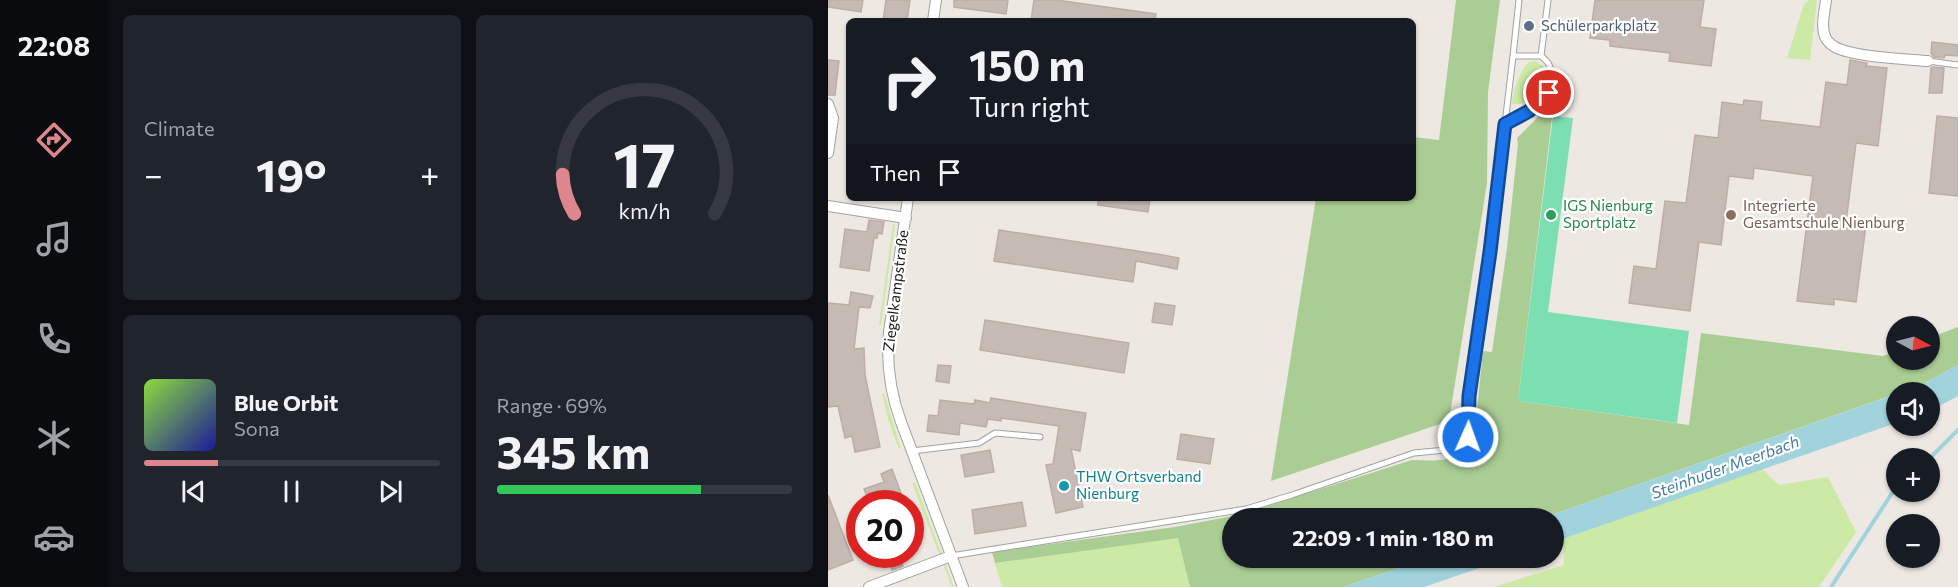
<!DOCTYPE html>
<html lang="en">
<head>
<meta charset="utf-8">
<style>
	:root { --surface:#171b24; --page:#20242c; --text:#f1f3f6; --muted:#9ea1a6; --line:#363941; --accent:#de868e }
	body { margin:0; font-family:Commissioner,sans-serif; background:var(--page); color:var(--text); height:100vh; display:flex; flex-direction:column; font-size:22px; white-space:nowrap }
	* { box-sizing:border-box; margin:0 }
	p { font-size:20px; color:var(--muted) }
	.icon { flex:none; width:33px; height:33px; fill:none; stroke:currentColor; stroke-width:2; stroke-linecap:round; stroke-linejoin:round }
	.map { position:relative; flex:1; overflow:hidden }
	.details { display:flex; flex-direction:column; gap:15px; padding:15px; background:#0d0f14; width:720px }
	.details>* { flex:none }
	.banner { position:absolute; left:18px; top:18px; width:570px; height:183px; border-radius:9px; box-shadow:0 2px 4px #0004; background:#171b24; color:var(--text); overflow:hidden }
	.needle { width:39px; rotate:97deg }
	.controls { position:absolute; left:1058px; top:316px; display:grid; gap:12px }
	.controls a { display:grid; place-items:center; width:54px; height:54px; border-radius:50%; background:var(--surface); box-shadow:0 2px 4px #0004; font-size:30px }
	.speed { position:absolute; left:18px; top:490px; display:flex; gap:12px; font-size:30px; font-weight:700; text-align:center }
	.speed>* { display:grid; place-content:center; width:78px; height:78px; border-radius:50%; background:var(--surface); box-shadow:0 2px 4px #0004; line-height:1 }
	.speed .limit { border:9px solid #d22; background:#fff; color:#111 }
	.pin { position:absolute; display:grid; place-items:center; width:51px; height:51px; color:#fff; margin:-26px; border:3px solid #fff; border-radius:50%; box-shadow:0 2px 6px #0007 }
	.me { position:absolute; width:66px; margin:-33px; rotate:2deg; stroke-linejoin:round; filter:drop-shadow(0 0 4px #0008) }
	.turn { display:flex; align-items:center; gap:21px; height:126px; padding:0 24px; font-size:27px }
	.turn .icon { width:78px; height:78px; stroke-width:2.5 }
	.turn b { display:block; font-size:42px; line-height:51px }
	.then { display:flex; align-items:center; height:57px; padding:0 24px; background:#0003; gap:12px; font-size:22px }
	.big { font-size:45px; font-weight:700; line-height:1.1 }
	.details .tile { flex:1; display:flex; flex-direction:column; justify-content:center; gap:9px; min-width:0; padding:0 21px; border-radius:9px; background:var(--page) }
	.details .dial { align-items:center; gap:0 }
	.dial svg { height:156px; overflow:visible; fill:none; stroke:var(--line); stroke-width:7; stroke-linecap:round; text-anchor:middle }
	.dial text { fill:var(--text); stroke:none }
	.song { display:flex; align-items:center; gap:18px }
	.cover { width:72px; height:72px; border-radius:9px; background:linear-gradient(135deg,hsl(90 70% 55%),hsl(240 70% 35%)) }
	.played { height:6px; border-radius:3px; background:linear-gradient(90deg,var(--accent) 25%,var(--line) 25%) }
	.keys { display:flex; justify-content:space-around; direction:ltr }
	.heat { display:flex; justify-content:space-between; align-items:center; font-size:33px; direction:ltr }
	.charge { height:9px; border-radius:4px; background:linear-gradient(90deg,#34c759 69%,var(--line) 0) }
	.details .tiles { flex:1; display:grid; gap:15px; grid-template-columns:repeat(2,1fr) }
	.trip { position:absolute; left:394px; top:508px; width:342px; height:60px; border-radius:30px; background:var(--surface); box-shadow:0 2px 4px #0004; font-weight:700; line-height:60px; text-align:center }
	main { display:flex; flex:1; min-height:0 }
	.menu { display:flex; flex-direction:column; width:108px; justify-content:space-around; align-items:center; background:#090b0e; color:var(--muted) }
	.menu .icon { width:42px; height:42px }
	.menu .current { color:var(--accent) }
	.menu b { font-size:27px; color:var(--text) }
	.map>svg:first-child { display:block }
	.grass { fill:#cce9a5 }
	.forest { fill:#aacd94 }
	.pitch { fill:#7cdfb1 }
	.water { fill:#a0d3dc }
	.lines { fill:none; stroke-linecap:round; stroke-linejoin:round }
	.stream { stroke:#a0d3dc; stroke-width:4 }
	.building { fill:#c5bab4; stroke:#bfada3; stroke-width:1.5 }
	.lane-casing { stroke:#a2a2a2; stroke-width:7 }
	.street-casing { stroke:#a2a2a2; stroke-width:12 }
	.lane { stroke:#fff; stroke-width:5 }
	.street { stroke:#fff; stroke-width:10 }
	.route-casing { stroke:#114b97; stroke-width:15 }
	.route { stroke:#1a73e8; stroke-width:10 }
	.service-dot { fill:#5c6f8a; stroke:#fff; stroke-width:2 }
	.leisure-dot { fill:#2e9e5b; stroke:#fff; stroke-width:2 }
	.education-dot { fill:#8d6e63; stroke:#fff; stroke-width:2 }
	.culture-dot { fill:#0f9aa8; stroke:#fff; stroke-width:2 }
	.labels { text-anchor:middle; stroke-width:4.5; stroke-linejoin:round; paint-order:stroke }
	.service-label { font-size:15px; fill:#4e5e75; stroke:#fff; text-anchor:start }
	.leisure-label { font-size:15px; fill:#27864d; stroke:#fff; text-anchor:start }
	.education-label { font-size:15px; fill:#785e54; stroke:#fff; text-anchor:start }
	.street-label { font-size:15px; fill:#1b1b1b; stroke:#fff }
	.culture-label { font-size:15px; fill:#0d838f; stroke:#fff; text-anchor:start }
	.water-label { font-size:16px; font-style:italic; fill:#447ca3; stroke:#fff }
</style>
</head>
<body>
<main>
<nav class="menu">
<b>22:08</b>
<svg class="icon current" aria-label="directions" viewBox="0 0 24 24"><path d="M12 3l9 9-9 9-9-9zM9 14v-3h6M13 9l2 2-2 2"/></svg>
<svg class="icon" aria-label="music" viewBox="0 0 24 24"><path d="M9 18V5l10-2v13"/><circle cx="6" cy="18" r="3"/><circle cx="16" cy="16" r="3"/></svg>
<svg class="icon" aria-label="phone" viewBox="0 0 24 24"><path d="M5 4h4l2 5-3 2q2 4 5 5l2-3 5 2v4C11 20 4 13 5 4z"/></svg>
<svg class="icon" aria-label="climate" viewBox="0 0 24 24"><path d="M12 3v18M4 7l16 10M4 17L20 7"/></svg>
<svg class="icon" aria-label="car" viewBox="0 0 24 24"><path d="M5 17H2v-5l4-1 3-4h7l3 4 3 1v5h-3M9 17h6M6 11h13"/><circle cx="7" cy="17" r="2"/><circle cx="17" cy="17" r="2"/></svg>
</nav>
<section class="details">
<div class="tiles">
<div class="tile"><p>Climate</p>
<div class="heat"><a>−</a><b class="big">19°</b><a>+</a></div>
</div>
<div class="tile dial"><svg viewBox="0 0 100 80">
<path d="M14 69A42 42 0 1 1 86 69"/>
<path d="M14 69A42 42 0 0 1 8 49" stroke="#de868e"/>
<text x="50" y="56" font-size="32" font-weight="700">17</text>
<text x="50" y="72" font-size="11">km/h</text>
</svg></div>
<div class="tile">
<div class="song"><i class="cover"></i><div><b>Blue Orbit</b><p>Sona</p></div></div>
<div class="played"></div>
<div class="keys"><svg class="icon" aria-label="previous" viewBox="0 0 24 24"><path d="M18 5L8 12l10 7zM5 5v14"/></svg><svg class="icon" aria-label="pause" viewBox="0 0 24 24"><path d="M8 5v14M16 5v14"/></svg><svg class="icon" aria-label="next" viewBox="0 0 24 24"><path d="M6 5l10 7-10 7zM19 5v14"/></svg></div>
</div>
<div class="tile"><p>Range · 69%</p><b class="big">345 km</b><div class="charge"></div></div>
</div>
</section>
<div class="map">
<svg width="1130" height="587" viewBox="0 0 1130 587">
	<rect width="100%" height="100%" fill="#ede8e1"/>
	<!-- grass -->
	<path class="grass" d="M982 0H989L982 60 959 58 976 4Z
		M707 61 716 67C720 86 705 107 684 104 684 93 692 70 701 62Z
		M65 224 67 225 53 325H51Z
		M56 393 73 448 71 449 61 422 54 394Z
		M934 469 951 485 1000 477 1028 532 991 587H666L736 565 735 539Z
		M87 482 126 587H124L84 483Z
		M351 537 362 587H174L167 563Z"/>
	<!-- forest -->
	<path class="forest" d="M628 0H672L660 92 659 183 621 421 443 481 488 198H585V137L611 140Z
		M726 101 690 401 861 425 873 333 1055 356 1068 351V360H1101V338L1130 327V365L1093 385 712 519H405V558H600L515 587H362L350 538 167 563 164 552 347 527 415 514 584 460C608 461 635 463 646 439L655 351 664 352 679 248 690 144 689 138Z"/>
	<!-- pitch -->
	<path class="pitch" d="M725 116 745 118 720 312 861 331 849 423 690 401Z"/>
	<!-- water -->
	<path class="water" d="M1130 365V396L1102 411 1101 393H1071L1093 385Z
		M1068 394V423L726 542V519H712Z
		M600 558H681L596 587H515Z"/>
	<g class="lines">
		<!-- stream -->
		<path class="stream" d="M1101 459 1130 430
			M1003 587 1068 487"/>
	</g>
	<!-- building -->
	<path class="building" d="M0 0H35L33 12 0 7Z
		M58 0H82L79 21H55Z
		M126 0H180L178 14 126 7Z
		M206 0H228L328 14 327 21H203Z
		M767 0H876L872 27 888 29 883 66 841 61 842 53 782 46V40L762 38Z
		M1104 42 1130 45V56L1117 55 1116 58 1106 57 1103 53Z
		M0 60 11 61 7 95H0Z
		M1022 60 1039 63 1038 66 1059 68 1050 146 1028 143 1018 222 1038 225 1028 302 1006 299V305L969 301 985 176 926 168 925 179 901 176 893 245 871 242 862 311 801 303 806 266 828 269 837 201 858 203 867 135 890 138 894 102 915 105 916 100 934 102 932 120 992 127 998 82 1019 85Z
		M1105 67 1116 68 1114 93H1101L1103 68Z
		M1109 116 1130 118V196L1101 193Z
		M270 198H322L320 212 270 205Z
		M41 220 56 222 54 234 50 233 49 238H46L41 271 12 267 17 229 39 232Z
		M171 230 329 254 351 258 349 269 308 261 305 282 166 261Z
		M23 292 45 296 42 308 31 307 26 349 36 348 37 375 52 447 27 452 24 436 17 438 10 406 0 407V303L21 305Z
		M327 303 347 306 344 325 324 322Z
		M157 320 301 343 296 373 152 350Z
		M110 365 123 366 121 383 108 381Z
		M163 398 258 413 252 451 243 449 255 507 228 513 218 465 225 464 231 426 173 418V421L160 419 158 427 132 423 131 435 99 431 101 415 110 416 112 400 146 404 147 400 162 403Z
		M353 434 386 439 382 464 349 459Z
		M162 450 166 472 137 477 133 455Z
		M64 469 77 504H42L36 489 56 482 53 474Z
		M0 495 25 560 0 570Z
		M194 502 198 526 147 534 144 510Z
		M59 555H72L75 566 64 570Z"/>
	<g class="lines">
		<!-- lane casing -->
		<g class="lane-casing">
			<path id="lane" d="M685 56 691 0
				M713 56 720 0
				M1100 61 1130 65
				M84 451 151 443 167 433 212 437
				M123 556 418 509 464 495 586 453 628 449 635 444 640 437 642 428 641 396 662 252 685 56H713C721 62 723 67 724 76 724 103 697 114 677 125"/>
		</g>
		<!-- street casing -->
		<g class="street-casing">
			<path id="street" d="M998 0C997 10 993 23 996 33 997 39 1002 44 1007 47 1025 57 1078 59 1100 61
				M105 21 108 0
				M0 104 5 118 0 153
				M80 198 61 332C58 364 62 392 73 422L135 587
				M0 206 78 218
				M41 587 123 556"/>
		</g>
		<!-- lane -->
		<use href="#lane" class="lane"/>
		<!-- street -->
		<use href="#street" class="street"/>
	</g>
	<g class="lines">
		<!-- route casing -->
		<g class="route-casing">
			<path id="route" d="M640 437 641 396 662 252 677 124 701 111 721 93"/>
		</g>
		<!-- route -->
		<use href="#route" class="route"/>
	</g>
	<!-- markers -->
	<circle class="service-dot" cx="701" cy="26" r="6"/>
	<circle class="leisure-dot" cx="723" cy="215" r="6"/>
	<circle class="education-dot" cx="903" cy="215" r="6"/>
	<circle class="culture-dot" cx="236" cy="486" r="6"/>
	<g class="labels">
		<!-- service labels -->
		<g class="service-label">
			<text x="713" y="31">Schülerparkplatz</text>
		</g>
		<!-- leisure labels -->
		<g class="leisure-label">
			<text x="735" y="211">IGS Nienburg<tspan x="735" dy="17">Sportplatz</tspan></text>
		</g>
		<!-- education labels -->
		<g class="education-label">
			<text x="915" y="211">Integrierte<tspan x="915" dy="17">Gesamtschule Nienburg</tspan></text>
		</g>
		<!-- street labels -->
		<g class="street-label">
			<text transform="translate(68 291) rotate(-83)" y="5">Ziegelkampstraße</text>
		</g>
		<!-- culture labels -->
		<g class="culture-label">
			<text x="248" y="482">THW Ortsverband<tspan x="248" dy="17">Nienburg</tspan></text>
		</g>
		<!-- water labels -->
		<g class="water-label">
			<text transform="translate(897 467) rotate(-20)" y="6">Steinhuder Meerbach</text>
		</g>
	</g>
</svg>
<div class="controls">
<a><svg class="needle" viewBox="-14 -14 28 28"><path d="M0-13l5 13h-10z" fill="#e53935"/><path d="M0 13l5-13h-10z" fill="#9ea1a6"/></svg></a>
<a><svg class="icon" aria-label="sound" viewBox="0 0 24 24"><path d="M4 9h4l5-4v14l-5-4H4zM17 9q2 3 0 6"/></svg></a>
<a>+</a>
<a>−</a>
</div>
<div class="speed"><div class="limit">20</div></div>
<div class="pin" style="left:721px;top:93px;background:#d93025"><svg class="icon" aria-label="arrive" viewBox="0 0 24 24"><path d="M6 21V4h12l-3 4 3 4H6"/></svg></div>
<svg class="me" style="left:640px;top:437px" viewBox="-20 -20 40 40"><circle r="17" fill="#1a73e8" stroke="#fff" stroke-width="3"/><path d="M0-11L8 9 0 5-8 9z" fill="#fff"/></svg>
<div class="trip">22:09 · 1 min · 180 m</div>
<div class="banner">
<div class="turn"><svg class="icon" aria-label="right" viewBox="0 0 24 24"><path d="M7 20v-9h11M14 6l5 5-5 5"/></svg><div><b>150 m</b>Turn right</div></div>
<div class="then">Then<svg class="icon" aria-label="arrive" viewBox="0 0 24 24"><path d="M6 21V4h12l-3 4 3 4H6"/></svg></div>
</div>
</div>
</main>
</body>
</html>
